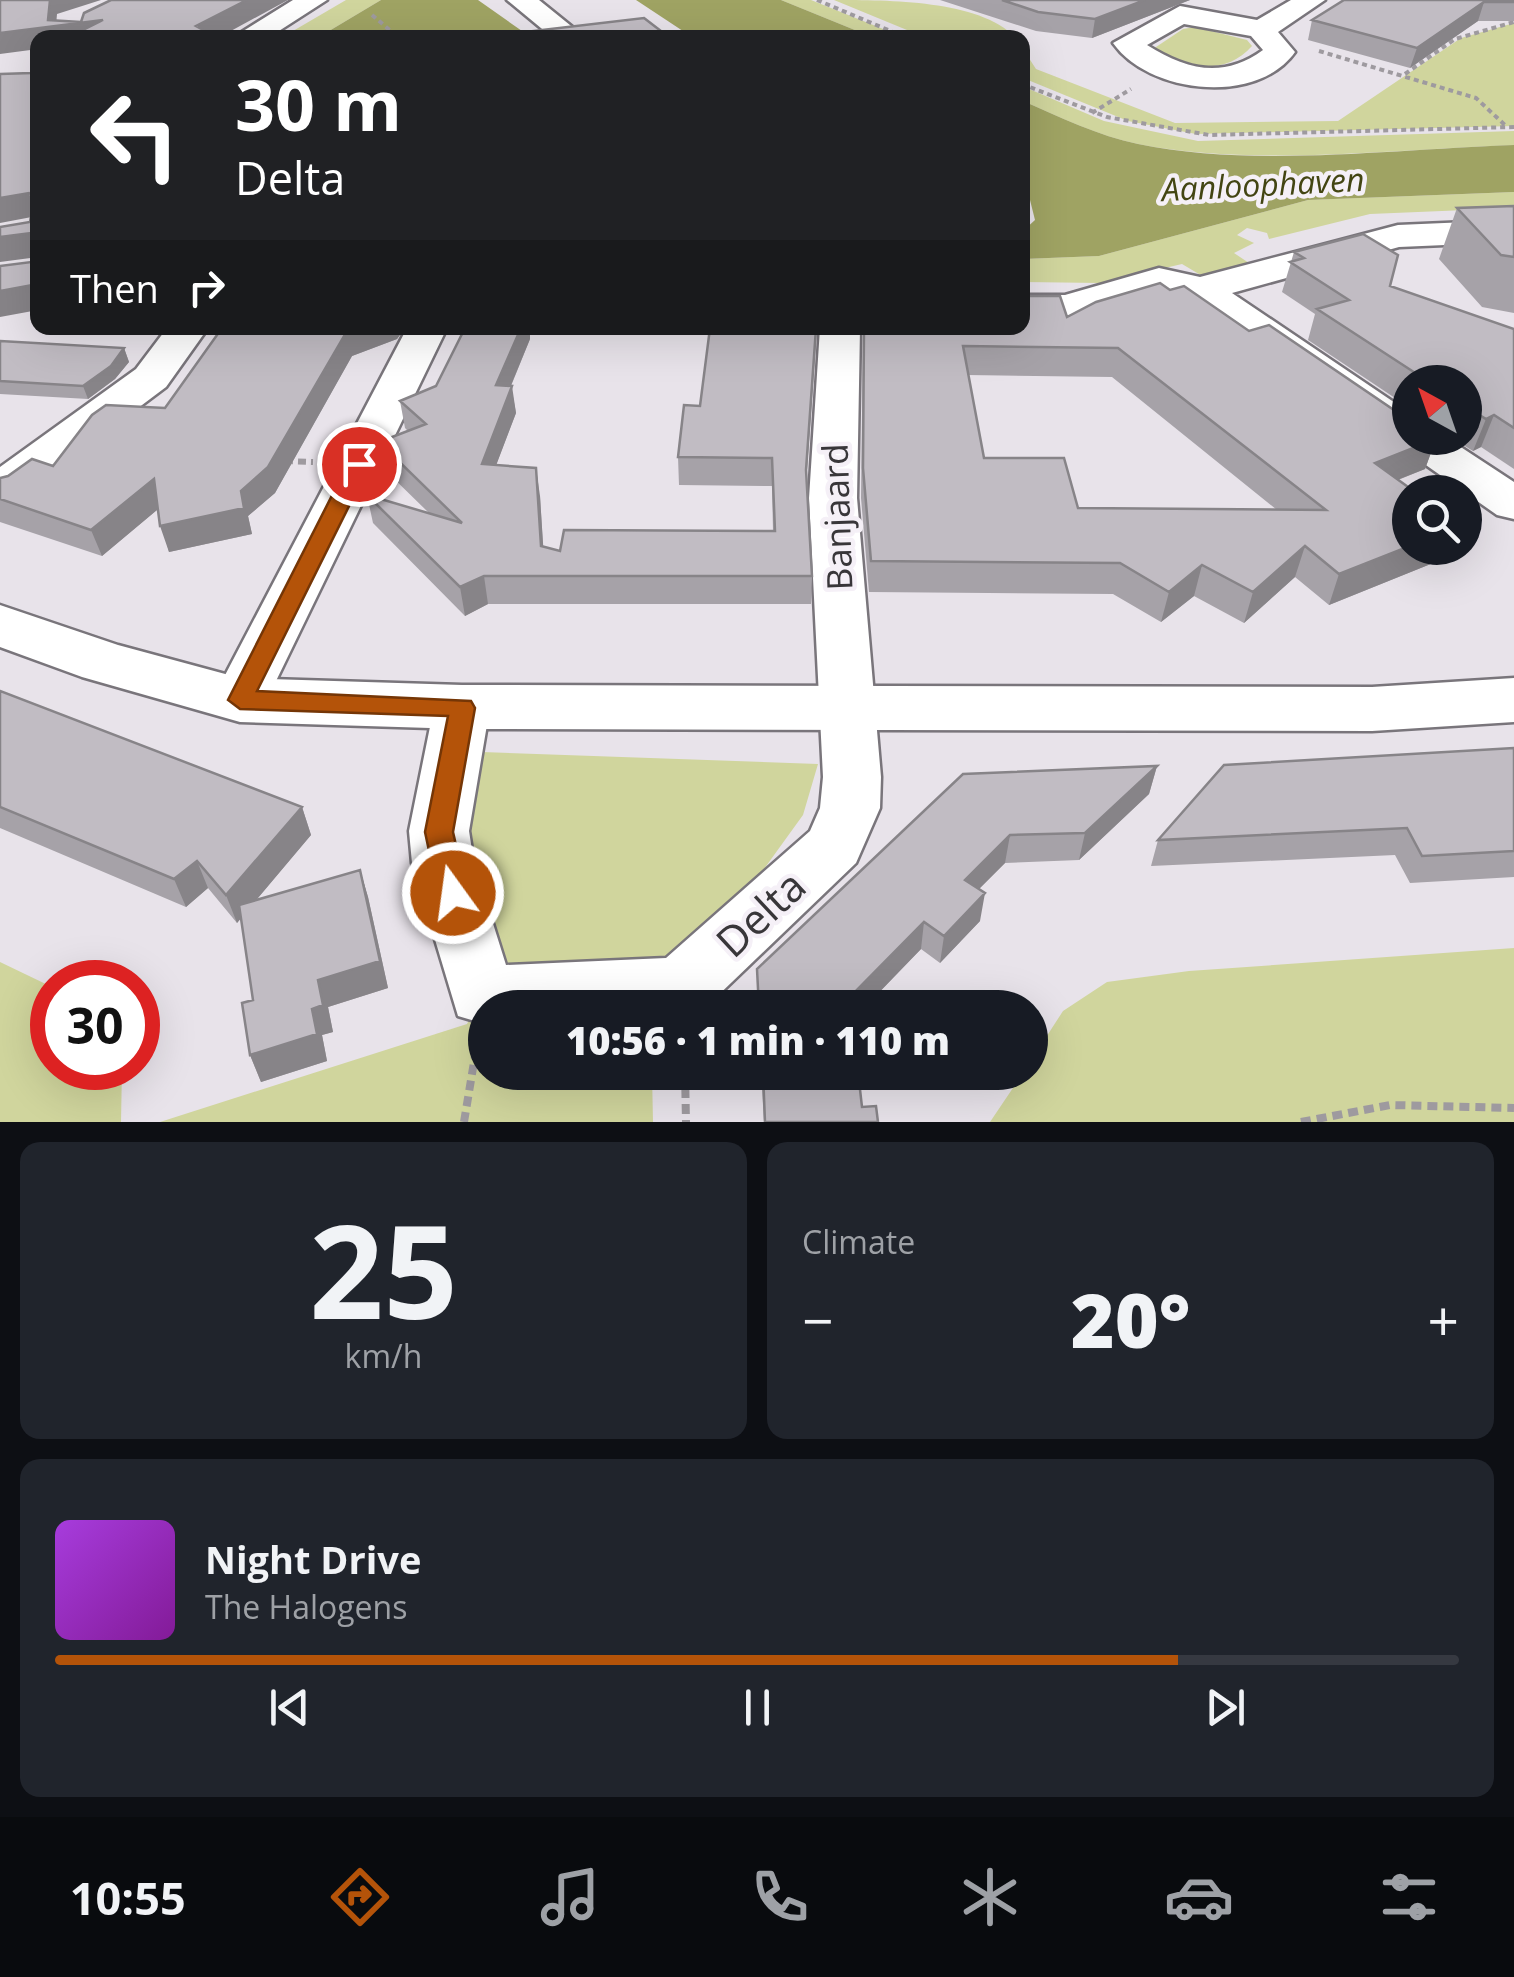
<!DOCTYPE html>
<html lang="en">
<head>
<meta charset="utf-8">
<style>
	:root { --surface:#171b24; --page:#20242c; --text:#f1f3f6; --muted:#9ea1a6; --line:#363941; --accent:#b45309 }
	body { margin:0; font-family:"Open Sans",sans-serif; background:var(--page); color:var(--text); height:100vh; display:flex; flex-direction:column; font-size:38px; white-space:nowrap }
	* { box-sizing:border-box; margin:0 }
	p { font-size:32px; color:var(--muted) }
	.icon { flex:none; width:55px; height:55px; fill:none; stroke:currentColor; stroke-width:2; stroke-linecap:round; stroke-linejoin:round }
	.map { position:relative; height:1122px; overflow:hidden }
	.panel { display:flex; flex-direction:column; gap:20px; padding:20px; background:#0d0f14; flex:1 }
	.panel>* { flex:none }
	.banner { position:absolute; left:30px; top:30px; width:1000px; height:305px; border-radius:20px; box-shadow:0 10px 40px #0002; background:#202124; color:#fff; overflow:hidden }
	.needle { width:65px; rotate:320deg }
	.tools { position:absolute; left:1392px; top:365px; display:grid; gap:20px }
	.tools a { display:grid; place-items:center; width:90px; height:90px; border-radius:50%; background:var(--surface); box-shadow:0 10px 40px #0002; font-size:50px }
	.speed { position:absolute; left:30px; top:960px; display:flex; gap:20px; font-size:50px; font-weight:700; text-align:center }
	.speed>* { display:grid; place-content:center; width:130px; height:130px; border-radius:50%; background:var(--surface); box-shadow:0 10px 40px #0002; line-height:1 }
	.speed .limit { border:15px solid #d22; background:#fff; color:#111 }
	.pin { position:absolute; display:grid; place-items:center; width:85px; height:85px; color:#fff; margin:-42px; border:5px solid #fff; border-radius:50%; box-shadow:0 2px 10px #0007 }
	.me { position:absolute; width:110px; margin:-55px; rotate:346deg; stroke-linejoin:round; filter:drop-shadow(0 0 8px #0008) }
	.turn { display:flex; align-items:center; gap:35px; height:210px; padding:0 40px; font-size:45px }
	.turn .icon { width:130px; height:130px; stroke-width:2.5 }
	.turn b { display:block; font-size:70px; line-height:85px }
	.then { display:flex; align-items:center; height:95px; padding:0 40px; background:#0003; gap:20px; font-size:38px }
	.big { font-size:75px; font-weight:800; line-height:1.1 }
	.panel .card { flex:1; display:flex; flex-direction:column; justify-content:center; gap:15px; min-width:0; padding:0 35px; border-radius:20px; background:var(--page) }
	.panel .dial { align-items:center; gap:0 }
	.dial b { font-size:130px; line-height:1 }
	.song { display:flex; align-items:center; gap:30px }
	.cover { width:120px; height:120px; border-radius:15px; background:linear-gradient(135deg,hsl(280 70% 55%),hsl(290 70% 35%)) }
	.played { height:10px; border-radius:5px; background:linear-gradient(90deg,var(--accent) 80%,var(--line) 80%) }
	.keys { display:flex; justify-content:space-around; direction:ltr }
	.heat { display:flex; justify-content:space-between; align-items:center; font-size:55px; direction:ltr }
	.panel .tiles { flex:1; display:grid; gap:20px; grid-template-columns:1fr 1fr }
	.card:last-child { grid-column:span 2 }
	.trip { position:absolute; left:468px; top:990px; width:580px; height:100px; border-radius:50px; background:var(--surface); box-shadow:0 10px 40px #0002; font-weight:800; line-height:100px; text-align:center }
	.dock { display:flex; height:160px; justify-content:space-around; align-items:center; background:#090b0e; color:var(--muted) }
	.dock .icon { width:70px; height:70px }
	.dock .on { color:var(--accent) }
	.dock b { font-size:45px; color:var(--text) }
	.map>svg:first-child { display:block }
	.green { fill:#d0d59d }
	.water { fill:#9fa363 }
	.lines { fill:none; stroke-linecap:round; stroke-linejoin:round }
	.street-casing { stroke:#79757b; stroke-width:5 }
	.secondary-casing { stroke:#79757b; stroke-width:5 }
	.path-far2 { stroke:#9e9a9f; stroke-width:4; stroke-dasharray:5 4; stroke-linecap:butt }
	.path-far1 { stroke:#9e9a9f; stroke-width:6; stroke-dasharray:8 5; stroke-linecap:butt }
	.path { stroke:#9e9a9f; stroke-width:8; stroke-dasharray:10 6; stroke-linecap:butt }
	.street { fill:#fff; fill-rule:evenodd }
	.secondary { fill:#fff; fill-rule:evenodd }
	.wall { fill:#a6a2a8; fill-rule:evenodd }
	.shaded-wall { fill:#878488 }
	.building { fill:#c1bcc3; stroke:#878488; stroke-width:2.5; fill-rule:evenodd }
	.route { fill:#b45309; stroke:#753606; stroke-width:2.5 }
	.labels { text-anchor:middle; stroke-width:9; stroke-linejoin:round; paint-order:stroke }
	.far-water-label { font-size:32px; font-style:italic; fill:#434513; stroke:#f5f0f7 }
	.street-label { font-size:35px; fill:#383639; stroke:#f5f0f7 }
	.near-street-label { font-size:42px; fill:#383639; stroke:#f5f0f7 }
</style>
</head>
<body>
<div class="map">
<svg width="1514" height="1122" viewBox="0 0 1514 1122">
	<rect width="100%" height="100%" fill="#e8e3ea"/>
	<!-- green -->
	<path class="green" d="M346 0H381L319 37 281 38Z
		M781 0H811L903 37H872Z
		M834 0C889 0 979 0 1015 37H924Z
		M1514 23V126L1196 134 1128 121 1023 78V49L1036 69 1175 123 1338 121 1461 38Z
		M1195 27 1247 40 1252 46C1225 77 1184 68 1153 49L1183 29Z
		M1022 86 1104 121 1198 141 1514 131V145C1396 149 1253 167 1138 144 1099 136 1059 117 1023 101Z
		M1514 192V208L1370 214 1269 239 1267 233 1247 228 1237 235 1254 243 1234 253 1255 267 1209 280 1182 264 1101 283 1023 282V259L1099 256 1308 200Z
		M482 752 818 764 803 815 664 1007 485 1008V1072L652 1073 653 1122H160L467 1024 497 965 455 827Z
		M1514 948V1122H990L1023 1073 1030 1072V1062L1063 1011 1107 982 1189 971Z
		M0 962 52 987V1068H122L121 1122H0Z"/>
	<!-- water -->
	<path class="water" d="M381 0H478L522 31 474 38 319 37Z
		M636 0H781L872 37H692Z
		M1023 101C1059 117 1099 136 1138 144 1252 168 1396 149 1514 145V192L1308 200 1099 256 1023 259V231L1035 220 1023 172Z"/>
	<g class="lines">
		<!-- street casing -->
		<g class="street-casing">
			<path id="street" d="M293 0H327L268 38H232Z
				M507 0H539L586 38H553Z
				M1291 0H1325L1278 32 1295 52C1257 106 1149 94 1113 43L1180 6 1257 20ZM1184 24 1251 36 1263 50C1223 79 1187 70 1147 45Z
				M1514 220V242L1399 247 1232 293 1410 413V438H1447L1514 482V519L1497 515 1188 298 1160 292 1067 319H1022V295H1065L1159 268 1200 277 1398 225Z
				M167 328H208L166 387 17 499 0 504V467L136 369Z
				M407 328H447L260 714 240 720 220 714 212 700Z
				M820 328H860L857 498 881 777 880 808 856 863 706 1007 485 1008V1024L458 1016 412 863 409 831 434 707 442 693 462 687 482 693 490 707 469 831 474 863 506 965 666 958 810 831 820 808 823 777 809 498Z"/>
		</g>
		<!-- secondary casing -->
		<g class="secondary-casing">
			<path id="secondary" d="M0 605 118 645 240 678 462 685 1372 687 1514 678V722L1372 731 462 729 240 722 82 677 0 647Z"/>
		</g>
		<!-- path-far2 -->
		<path class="path-far2" d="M817 0 907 38
			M372 15 399 38
			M1319 51 1476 98 1507 127
			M1405 74 1455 39 1514 22
			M1022 84 1107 117 1209 135 1514 127
			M1092 113 1131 89"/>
		<!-- path-far1 -->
		<path class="path-far1" d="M285 461 313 462"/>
		<!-- path -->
		<path class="path" d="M685 1072 686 1122
			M464 1122 477 1044
			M1301 1122 1390 1105 1514 1108"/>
		<!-- street -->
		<use href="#street" class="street"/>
		<!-- secondary -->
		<use href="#secondary" class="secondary"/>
	</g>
	<!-- wall -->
	<path class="wall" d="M940 0H1190L1092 38 1036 31Z
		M1344 0H1514V21H1478L1410 68 1308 40 1312 20Z
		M1514 206V313L1482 307 1439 259 1457 208Z
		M1294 252 1514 329V469L1481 447 1473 451 1452 438H1465V382H1410V408L1308 340 1315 314 1282 292Z
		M1170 290 1249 331 1436 439 1425 469 1398 480 1410 548H1452L1448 557 1329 605 1295 577 1244 623 1194 596 1161 622 1113 594 869 592 861 498 863 328H1022ZM968 375 1112 377 1277 510 1078 508 984 458Z
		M222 328H405L397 339 352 356 275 493 248 516 252 534 169 552 158 509 102 556 0 522V478L53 466 165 408Z
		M465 328H530V339L511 386 516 413 496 465 540 496 543 546 560 551 773 531 772 486 679 485 678 457 700 406 806 479 812 576 811 604H488L465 616 373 523 367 495 429 513 385 470 379 442 408 431 405 428 400 401 436 386Z
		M0 341 124 348 129 362 115 379 88 399 0 394Z
		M0 691 302 807 311 835 256 900 360 870 368 897 388 988 328 1007 333 1032 322 1035 327 1061 261 1082 250 1055 253 1000 241 918 237 923 208 888 186 907 0 828Z
		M1514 748V877L1410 883 1395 855 1151 866 1158 840Z
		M1157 766 1149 794 1079 860 1005 863 979 889 980 921 940 963 921 949 864 1008H758L757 969 963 774Z
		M761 1072H858L862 1107 878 1122H764Z"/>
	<!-- shaded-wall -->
	<path class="shaded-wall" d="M50 0H101L57 14 56 26 103 20 108 38H38V49L0 54V33L48 20Z
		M247 0H288L218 38 196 26Z
		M1145 0H1190L1092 38 1095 19Z
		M1484 2 1478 21 1410 68 1417 48Z
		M29 193 37 216 0 223V198Z
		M32 233 38 257 0 262V237Z
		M38 284V310L0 317V291Z
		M356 328H405L397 339 352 356 275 493 248 516 252 534 169 552 160 526 241 491 347 331Z
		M521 328H530V339L500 412 496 385Z
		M816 328H817L805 498 806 470Z
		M124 348 129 362 115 379 88 399 83 386Z
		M512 386 516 413 486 492 482 464Z
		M1494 415 1481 447 1473 451 1486 419Z
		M1436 439 1425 469 1364 493 1375 463Z
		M536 468 540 496 545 574 541 546Z
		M154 479 163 505 102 556 91 530Z
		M1305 546 1295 577 1244 623 1253 592Z
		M1410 546 1452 548 1448 557 1329 605 1339 574Z
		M1202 565 1194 596 1161 622 1169 592Z
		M484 576 488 604 465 616 460 587Z
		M1157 766 1149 794 1079 860 1085 833Z
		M302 807 311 835 237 923 226 895Z
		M1010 835 1005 863 961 907 965 880Z
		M197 861 208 888 186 907 174 879Z
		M360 870 368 897 388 988 328 1007 333 1032 322 1035 327 1061 261 1082 250 1055 312 1009 318 980Z
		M985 893 980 921 940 963 944 936Z
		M924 922 921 949 864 1008H849V998Z"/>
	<!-- building -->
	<path class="building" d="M0 0H50L48 20 81 22 84 13 111 0H247L196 26 218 38H67L103 20 0 33Z
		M1002 0H1145L1095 19 1038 12Z
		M1344 0H1514V2H1484L1417 48 1312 20Z
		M644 18 670 38 492 36Z
		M38 52V284L0 291V266L32 262V233L0 237V227L30 222 34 197 29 193 0 198V74L31 73 35 53Z
		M1514 206V257L1501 255 1457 208Z
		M1363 234 1398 255 1390 286 1514 329V428L1494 415 1486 419 1465 406V382H1424L1423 378 1317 309 1349 300 1290 262 1304 258 1294 252Z
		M1160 283 1170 290 1184 286 1249 331 1269 325 1410 421V438H1434L1436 439 1375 463 1415 492H1410V546L1339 574 1305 546 1253 592 1202 565 1169 592 1120 563 871 561 863 468 864 328H1022V296H1060L1067 317 1096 302ZM963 346 1118 348 1326 510 1078 508 1064 458H984Z
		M222 328H356L347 331 268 467 241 491 244 508 160 526 154 479 91 530 0 499V478L8 476 32 459 53 466 92 415 106 405 165 408Z
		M465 328H521L496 385 512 386 482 464 536 468 541 546 560 551 564 530 775 531 772 458 678 457 684 405 700 406 710 328H816L806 470 812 576H484L460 587 367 495 462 523 379 442 426 424 400 401 436 386Z
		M0 341 124 348 111 366 83 386 0 381Z
		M0 691 302 807 226 895 197 861 174 879 0 807Z
		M1514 748V851L1422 856 1407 828 1158 840 1224 765Z
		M1157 766 1085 833 1010 835 965 880 985 893 944 936 924 922 849 998 850 1008H759L757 969 963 774Z
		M360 870 380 961 318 980 323 1005 312 1009 317 1034 250 1055 242 1003 253 1000 239 905Z
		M763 1072H858L862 1107 876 1106 878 1122H765Z"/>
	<!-- route -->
	<path class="route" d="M359 458 370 464 257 691 471 701 475 708 453 832 467 893 463 901H443L438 893 425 832 448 716 240 709 228 700 348 464Z"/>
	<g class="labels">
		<!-- far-water labels -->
		<g class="far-water-label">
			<text transform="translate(1263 185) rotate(-3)" y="11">Aanloophaven</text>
		</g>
		<!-- street labels -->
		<g class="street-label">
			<text transform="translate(838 517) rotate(-92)" y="12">Banjaard</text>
		</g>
		<!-- near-street labels -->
		<g class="near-street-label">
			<text transform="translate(761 914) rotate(-43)" y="15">Delta</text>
		</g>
	</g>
</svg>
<div class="tools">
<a><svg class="needle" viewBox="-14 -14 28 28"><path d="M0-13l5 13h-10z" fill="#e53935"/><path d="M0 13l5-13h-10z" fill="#9ea1a6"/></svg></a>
<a><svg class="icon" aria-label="search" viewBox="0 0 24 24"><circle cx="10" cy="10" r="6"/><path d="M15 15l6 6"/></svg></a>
</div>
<div class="speed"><div class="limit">30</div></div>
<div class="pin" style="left:359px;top:464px;background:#d93025"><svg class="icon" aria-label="arrive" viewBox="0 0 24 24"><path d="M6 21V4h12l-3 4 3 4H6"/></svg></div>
<svg class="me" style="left:453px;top:893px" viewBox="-20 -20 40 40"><circle r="17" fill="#b45309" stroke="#fff" stroke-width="3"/><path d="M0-11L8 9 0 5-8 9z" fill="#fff"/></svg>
<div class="trip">10:56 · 1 min · 110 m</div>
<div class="banner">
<div class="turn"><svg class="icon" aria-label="left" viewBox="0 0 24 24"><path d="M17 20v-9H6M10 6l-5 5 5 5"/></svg><div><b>30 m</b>Delta</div></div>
<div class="then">Then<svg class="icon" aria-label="right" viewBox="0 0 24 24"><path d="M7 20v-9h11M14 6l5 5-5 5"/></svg></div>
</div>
</div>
<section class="panel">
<div class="tiles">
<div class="card dial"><b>25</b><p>km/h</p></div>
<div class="card"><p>Climate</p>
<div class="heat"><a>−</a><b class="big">20°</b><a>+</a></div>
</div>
<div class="card">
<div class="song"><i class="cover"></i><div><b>Night Drive</b><p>The Halogens</p></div></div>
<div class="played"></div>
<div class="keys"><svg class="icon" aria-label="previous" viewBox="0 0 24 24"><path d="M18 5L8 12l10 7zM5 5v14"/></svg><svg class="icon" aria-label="pause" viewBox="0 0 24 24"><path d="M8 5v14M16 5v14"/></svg><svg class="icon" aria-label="next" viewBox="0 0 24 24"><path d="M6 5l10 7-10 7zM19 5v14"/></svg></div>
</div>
</div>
</section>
<nav class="dock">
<b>10:55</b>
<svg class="icon on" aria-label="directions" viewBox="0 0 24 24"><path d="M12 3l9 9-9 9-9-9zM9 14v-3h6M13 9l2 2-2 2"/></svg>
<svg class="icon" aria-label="music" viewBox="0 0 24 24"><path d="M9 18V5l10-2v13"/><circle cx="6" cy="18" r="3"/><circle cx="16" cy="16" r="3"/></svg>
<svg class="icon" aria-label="phone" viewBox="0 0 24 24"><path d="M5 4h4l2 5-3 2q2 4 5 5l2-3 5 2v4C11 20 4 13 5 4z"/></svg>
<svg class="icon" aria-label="climate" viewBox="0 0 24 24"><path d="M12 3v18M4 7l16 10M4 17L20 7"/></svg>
<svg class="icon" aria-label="car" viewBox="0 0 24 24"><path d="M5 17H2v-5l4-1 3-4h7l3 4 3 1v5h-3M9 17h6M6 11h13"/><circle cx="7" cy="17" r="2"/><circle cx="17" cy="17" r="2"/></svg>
<svg class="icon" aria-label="filters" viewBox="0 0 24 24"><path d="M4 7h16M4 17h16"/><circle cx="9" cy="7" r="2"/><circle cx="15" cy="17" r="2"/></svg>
</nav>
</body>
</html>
